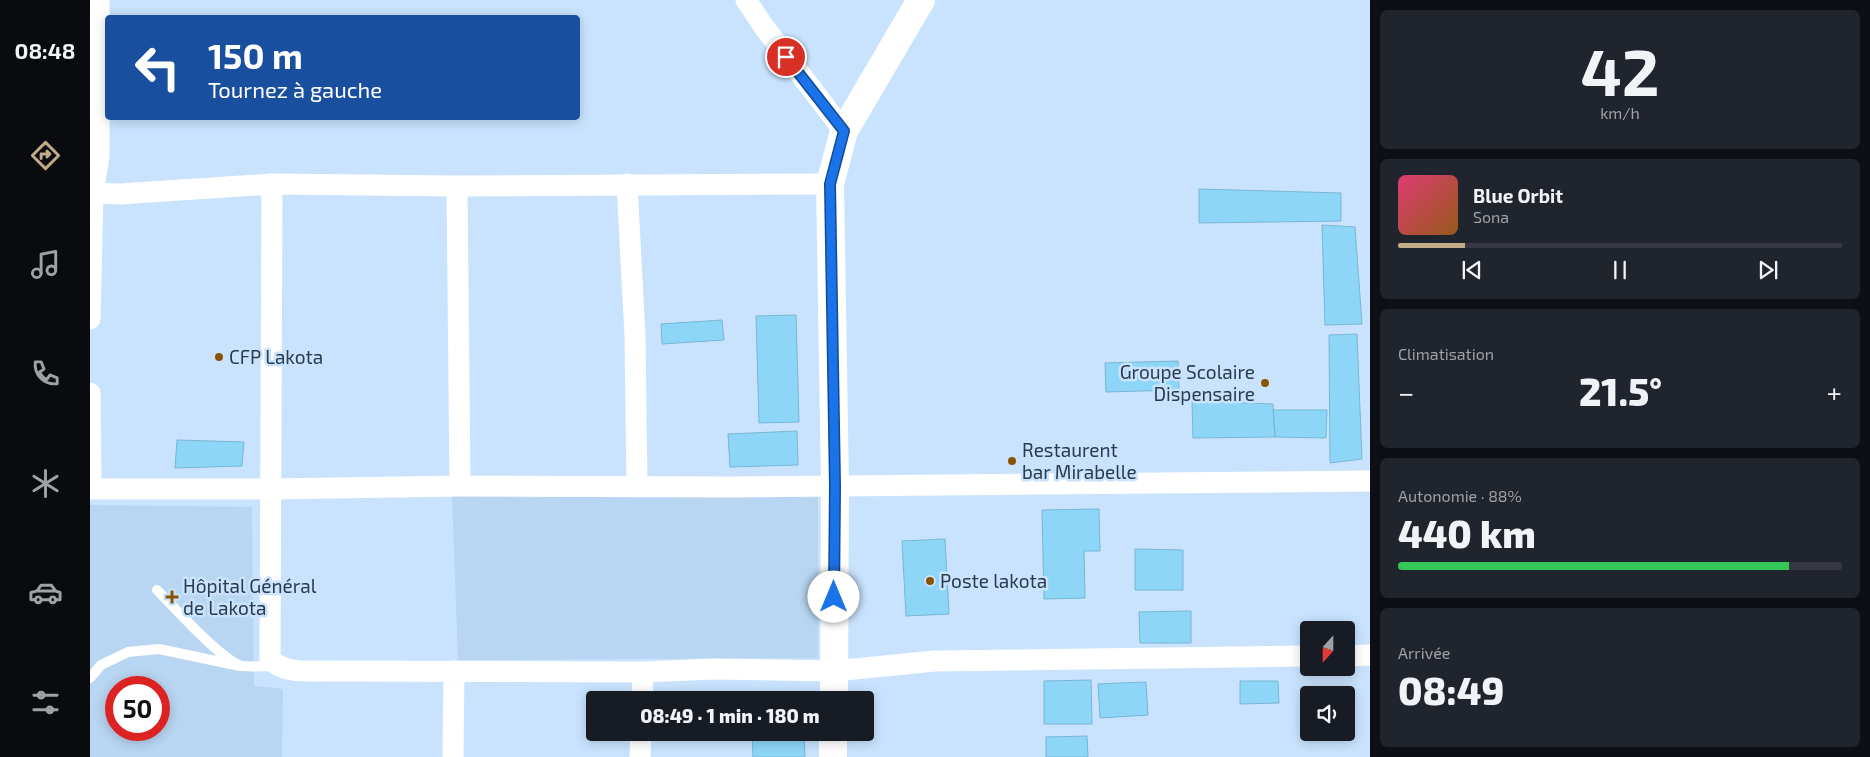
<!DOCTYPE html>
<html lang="fr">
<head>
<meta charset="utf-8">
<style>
	:root { --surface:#171b24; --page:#20242c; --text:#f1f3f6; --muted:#9ea1a6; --line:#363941; --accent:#c2ab87 }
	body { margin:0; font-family:"Exo 2",sans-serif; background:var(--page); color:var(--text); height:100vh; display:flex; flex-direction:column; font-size:19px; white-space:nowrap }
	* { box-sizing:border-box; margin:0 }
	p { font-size:16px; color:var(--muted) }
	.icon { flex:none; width:28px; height:28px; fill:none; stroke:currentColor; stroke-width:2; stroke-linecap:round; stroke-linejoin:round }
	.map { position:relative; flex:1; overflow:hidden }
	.sheet { display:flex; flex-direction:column; gap:10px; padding:10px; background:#0d0f14; width:500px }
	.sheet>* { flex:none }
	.banner { position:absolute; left:15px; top:15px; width:475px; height:105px; border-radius:5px; box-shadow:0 2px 12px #0003; background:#1a4fa0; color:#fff; overflow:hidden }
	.needle { width:32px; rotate:201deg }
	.controls { position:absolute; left:1210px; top:621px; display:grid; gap:10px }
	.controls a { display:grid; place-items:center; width:55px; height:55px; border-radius:5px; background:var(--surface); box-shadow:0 2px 12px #0003; font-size:25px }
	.speed { position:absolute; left:15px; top:676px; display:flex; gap:10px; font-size:25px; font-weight:700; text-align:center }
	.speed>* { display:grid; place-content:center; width:65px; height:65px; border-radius:50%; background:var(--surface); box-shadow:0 2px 12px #0003; line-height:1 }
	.speed .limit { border:8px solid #d22; background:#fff; color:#111 }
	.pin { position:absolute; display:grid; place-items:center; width:42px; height:42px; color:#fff; margin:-21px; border:2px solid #fff; border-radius:50%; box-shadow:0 1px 5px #0007 }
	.me { position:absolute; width:55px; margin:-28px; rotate:0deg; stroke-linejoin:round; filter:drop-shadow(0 0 4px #0008) }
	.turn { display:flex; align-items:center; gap:18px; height:105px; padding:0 20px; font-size:22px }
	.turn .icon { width:65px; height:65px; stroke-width:2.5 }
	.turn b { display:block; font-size:35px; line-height:42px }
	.big { font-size:38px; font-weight:800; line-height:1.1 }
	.sheet .card { flex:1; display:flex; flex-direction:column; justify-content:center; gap:8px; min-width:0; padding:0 18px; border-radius:8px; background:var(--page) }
	.sheet .dial { align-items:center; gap:0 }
	.dial b { font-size:65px; line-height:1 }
	.song { display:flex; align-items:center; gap:15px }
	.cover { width:60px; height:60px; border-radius:8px; background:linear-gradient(135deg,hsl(340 70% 55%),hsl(30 70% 35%)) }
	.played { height:5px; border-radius:2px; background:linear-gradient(90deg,var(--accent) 15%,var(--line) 15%) }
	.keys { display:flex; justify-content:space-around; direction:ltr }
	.heat { display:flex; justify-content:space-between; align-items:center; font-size:28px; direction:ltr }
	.charge { height:8px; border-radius:4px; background:linear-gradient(90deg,#34c759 88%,var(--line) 0) }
	.trip { position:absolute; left:496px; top:691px; width:288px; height:50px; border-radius:5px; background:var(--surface); box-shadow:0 2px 12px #0003; font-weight:800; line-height:50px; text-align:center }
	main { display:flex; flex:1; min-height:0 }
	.tabs { display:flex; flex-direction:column; width:90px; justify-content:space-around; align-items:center; background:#090b0e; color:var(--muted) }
	.tabs .icon { width:35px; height:35px }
	.tabs .selected { color:var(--accent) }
	.tabs b { font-size:22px; color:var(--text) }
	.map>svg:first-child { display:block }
	.built { fill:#b8d5f1; fill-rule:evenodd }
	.building { fill:#8dd6f8; stroke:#78b6d2 }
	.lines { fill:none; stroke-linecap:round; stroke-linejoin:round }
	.lane { stroke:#fff; stroke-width:10 }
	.street { stroke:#fff; stroke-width:21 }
	.secondary { stroke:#fff; stroke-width:28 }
	.route-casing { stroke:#114b97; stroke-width:12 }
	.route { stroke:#1a73e8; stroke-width:9 }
	.poi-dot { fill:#885400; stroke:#c9e3fe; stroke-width:2 }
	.labels { text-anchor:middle; stroke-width:5; stroke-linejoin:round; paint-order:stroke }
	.poi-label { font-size:19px; fill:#2a3b4c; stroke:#c9e3fe; text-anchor:start }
</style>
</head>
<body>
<main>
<nav class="tabs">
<b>08:48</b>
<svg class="icon selected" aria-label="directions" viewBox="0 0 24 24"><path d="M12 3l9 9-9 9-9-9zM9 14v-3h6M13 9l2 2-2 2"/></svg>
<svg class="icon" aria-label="music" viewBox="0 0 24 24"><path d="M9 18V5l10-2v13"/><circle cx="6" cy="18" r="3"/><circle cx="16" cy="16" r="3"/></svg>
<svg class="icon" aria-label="phone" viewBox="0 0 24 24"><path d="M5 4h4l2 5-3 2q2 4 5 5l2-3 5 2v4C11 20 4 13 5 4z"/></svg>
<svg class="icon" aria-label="climate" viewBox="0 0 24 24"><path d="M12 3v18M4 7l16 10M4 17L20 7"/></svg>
<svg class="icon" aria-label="car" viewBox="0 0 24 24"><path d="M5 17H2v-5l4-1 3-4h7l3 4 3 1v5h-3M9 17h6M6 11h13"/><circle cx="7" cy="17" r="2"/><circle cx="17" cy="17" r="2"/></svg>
<svg class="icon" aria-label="filters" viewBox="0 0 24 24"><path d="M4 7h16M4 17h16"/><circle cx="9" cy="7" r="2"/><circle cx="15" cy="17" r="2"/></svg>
</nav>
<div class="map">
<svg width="1280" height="757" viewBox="0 0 1280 757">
	<rect width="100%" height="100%" fill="#c9e3fe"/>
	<!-- built -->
	<path class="built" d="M728 492V658L368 660 362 496Z
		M0 505 162 507 164 686 193 689 192 757H0ZM26 688H69V730H26Z"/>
	<!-- building -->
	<path class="building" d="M1109 189 1251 193V221L1109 223Z
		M1232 225 1265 227 1272 324 1235 325Z
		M706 315 709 422 669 423 666 316Z
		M632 320 634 340 572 344 571 324Z
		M1267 334 1272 459 1240 463 1239 335Z
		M1088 361 1089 390 1016 392 1015 363Z
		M1102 401 1183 404 1185 437 1103 438Z
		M1183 410H1237L1236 438 1185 437Z
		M707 431 708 465 640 467 638 434Z
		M87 440 154 442 152 466 85 468Z
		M1009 509 1010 551H994L995 598 954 599 952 510Z
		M855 539 859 614 816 616 812 541Z
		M1045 549 1093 550V590H1045Z
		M1101 611V643H1050L1049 612Z
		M1001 680 1002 724H954V681Z
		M1150 681H1188L1189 703 1150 704Z
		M1056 682 1058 715 1010 718 1008 684Z
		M662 732H714L715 757H663Z
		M997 736 998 757H956V737Z"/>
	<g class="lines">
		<!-- lane -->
		<path class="lane" d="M67 590C83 606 133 662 152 666 162 667 173 666 183 666
			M0 678 11 665 38 652 69 649 150 666"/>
		<!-- street -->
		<path class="street" d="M656 0 674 27 754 131
			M182 184 180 660C192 669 202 671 217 671L553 672 624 669 744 671 845 661 1219 656
			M537 184 545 335 547 487
			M367 186 370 486
			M0 193 30 194 182 184 367 186 740 184
			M0 319 3 194 9 156V0
			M0 393 1 489
			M0 489H181L370 486 640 487 1280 481
			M1256 656 1280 655
			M552 700 553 672
			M363 757 364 671
			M550 757 551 732"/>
		<!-- secondary -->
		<path class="secondary" d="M744 700 745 486 740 184 754 131 831 0
			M743 757V732"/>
	</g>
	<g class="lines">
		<!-- route casing -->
		<g class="route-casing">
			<path id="route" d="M696 57 754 131 740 184 745 486 744 597"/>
		</g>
		<!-- route -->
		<use href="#route" class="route"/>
	</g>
	<!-- markers -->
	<g class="poi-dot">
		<circle cx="129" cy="357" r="5"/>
		<circle cx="1175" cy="383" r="5"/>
		<circle cx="922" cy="461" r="5"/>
		<circle cx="840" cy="581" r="5"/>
		<path d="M79.5 589.5h5v5h5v5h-5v5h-5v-5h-5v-5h5z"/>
	</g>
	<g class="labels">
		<!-- poi labels -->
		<g class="poi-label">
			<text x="139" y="364">CFP Lakota</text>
			<text x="1165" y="379" text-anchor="end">Groupe Scolaire<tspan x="1165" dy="22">Dispensaire</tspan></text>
			<text x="932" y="457">Restaurent<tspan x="932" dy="22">bar Mirabelle</tspan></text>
			<text x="850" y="588">Poste lakota</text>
			<text x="93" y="593">Hôpital Général<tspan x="93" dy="22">de Lakota</tspan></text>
		</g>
	</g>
</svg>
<div class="controls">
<a><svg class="needle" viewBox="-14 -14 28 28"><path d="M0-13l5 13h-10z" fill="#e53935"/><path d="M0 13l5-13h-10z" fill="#9ea1a6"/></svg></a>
<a><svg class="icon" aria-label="sound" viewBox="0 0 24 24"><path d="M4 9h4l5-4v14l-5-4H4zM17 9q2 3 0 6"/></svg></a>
</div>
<div class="speed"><div class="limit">50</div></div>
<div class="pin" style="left:696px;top:57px;background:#d93025"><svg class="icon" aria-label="arrive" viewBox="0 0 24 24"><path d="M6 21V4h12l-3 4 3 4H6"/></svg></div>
<svg class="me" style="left:744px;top:597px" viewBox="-20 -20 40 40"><circle r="19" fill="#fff"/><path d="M0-13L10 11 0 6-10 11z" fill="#1a73e8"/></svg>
<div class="trip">08:49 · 1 min · 180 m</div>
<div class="banner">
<div class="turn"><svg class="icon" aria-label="left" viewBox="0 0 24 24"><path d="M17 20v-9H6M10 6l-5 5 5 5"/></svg><div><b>150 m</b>Tournez à gauche</div></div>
</div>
</div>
<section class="sheet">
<div class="card dial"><b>42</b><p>km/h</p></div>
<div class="card">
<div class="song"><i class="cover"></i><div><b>Blue Orbit</b><p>Sona</p></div></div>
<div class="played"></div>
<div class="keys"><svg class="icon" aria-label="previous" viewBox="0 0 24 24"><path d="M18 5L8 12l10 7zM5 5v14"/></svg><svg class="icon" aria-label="pause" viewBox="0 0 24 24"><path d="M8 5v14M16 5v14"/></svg><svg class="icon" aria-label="next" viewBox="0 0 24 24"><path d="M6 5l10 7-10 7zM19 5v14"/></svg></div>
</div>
<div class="card"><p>Climatisation</p>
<div class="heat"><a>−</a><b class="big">21.5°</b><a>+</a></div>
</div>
<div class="card"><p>Autonomie · 88%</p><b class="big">440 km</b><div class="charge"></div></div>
<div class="card"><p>Arrivée</p><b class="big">08:49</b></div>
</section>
</main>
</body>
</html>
